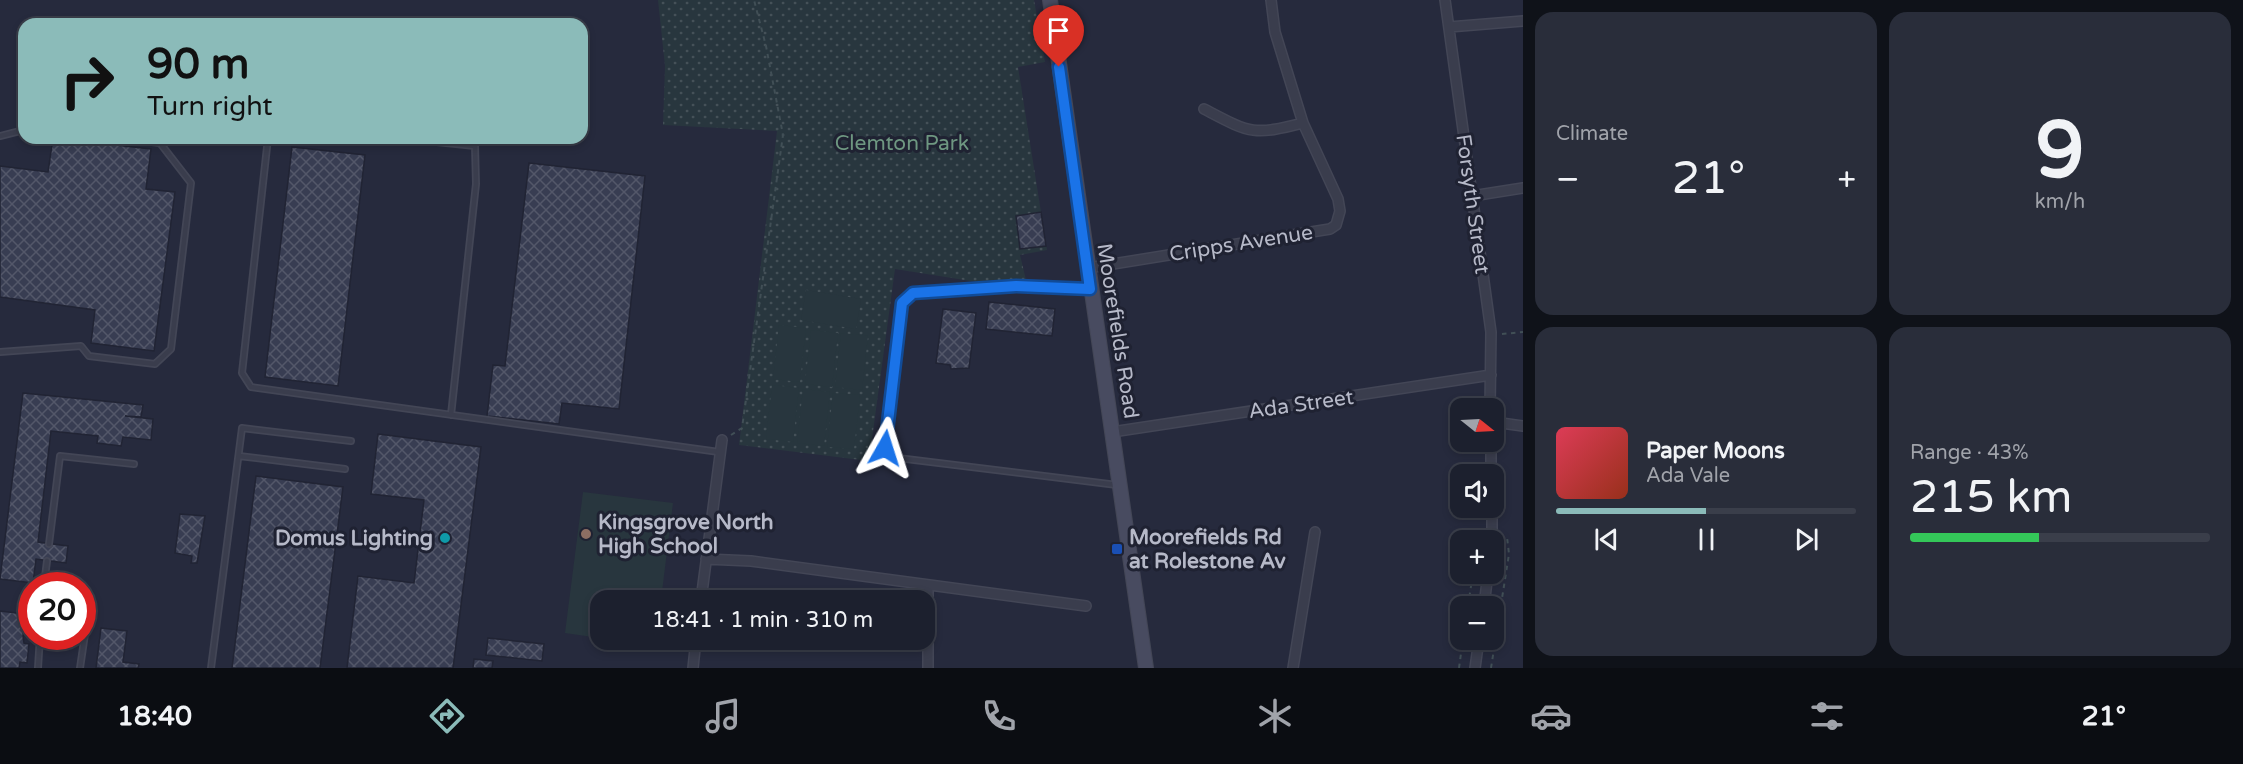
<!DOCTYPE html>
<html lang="en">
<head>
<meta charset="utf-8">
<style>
	:root { --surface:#1c202e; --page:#292d3a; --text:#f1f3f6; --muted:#a0a3aa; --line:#3a3e4a; --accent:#8bbbb9 }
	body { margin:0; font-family:"Varela Round",sans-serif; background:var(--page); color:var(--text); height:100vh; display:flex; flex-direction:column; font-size:22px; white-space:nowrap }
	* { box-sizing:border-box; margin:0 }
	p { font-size:20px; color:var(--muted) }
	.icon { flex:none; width:33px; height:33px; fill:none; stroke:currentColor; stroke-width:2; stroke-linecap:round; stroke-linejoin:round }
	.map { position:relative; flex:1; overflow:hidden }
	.panel { display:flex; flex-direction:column; gap:12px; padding:12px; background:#0f1219; width:720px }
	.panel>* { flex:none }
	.hud { position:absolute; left:18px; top:18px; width:570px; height:126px; border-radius:18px; box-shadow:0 3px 9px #0003,0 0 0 2px var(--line); background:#8bbbb9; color:#111; overflow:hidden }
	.needle { width:39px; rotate:108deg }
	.fabs { position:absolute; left:1450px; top:398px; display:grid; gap:12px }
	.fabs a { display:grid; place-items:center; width:54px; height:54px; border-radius:12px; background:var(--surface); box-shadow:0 3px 9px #0003,0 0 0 2px var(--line); font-size:30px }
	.speed { position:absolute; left:18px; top:572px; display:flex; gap:12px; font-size:30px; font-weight:700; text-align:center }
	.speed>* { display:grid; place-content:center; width:78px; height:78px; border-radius:50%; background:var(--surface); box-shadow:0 3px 9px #0003,0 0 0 2px var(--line); line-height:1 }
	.speed .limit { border:9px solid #d22; background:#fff; color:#111 }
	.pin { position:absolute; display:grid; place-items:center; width:51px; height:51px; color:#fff; margin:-62px -26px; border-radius:50% 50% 50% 0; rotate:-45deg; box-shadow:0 0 6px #0007 }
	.pin .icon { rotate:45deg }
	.me { position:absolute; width:66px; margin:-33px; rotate:6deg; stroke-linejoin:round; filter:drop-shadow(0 0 4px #0008) }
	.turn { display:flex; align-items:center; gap:21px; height:126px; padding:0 30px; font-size:27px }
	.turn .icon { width:78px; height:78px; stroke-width:2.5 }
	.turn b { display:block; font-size:42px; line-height:51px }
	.big { font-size:45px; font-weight:600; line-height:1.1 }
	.panel .card { flex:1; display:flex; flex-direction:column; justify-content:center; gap:9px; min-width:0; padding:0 21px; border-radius:18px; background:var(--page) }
	.panel .dial { align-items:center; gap:0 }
	.dial b { font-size:78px; line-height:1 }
	.song { display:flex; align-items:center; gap:18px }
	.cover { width:72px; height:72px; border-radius:9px; background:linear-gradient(135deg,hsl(350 70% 55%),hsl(10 70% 35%)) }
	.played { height:6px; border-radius:3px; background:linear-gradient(90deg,var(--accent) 50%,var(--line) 50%) }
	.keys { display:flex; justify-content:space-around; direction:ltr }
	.heat { display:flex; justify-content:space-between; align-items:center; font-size:33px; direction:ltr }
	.charge { height:9px; border-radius:4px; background:linear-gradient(90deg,#34c759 43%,var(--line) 0) }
	.panel .tiles { flex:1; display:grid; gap:12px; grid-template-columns:repeat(2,1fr) }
	.trip { position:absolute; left:590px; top:590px; width:345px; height:60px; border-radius:18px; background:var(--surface); box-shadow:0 3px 9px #0003,0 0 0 2px var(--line); font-weight:600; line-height:60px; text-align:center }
	.menu { display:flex; height:96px; justify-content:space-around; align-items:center; background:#0b0d12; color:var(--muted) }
	.menu .icon { width:42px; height:42px }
	.menu .on { color:var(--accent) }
	.menu b { font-size:27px; color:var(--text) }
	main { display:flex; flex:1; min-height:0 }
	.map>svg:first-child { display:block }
	.grass { fill:url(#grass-dots) }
	.garden { fill:#28363e }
	.building { fill:url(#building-cross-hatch); stroke:#212434; stroke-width:1.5 }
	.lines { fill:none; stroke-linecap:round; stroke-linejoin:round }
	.service-casing { stroke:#434656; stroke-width:8 }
	.minor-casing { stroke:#434656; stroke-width:12 }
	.secondary-casing { stroke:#434656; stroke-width:16 }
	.path { stroke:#414f56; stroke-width:2; stroke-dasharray:4.5 4.5; stroke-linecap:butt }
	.service { stroke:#3a3d4d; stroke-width:4.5 }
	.minor { stroke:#3a3d4d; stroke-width:9 }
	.secondary { stroke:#484b60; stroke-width:14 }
	.route-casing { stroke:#114b97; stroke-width:15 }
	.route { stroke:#1a73e8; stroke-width:10 }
	.education-dot { fill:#8d6e63; stroke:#1f2232; stroke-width:2 }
	.culture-dot { fill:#0f9aa8; stroke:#1f2232; stroke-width:2 }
	.transit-dot { fill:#1a4fb4; stroke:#1f2232; stroke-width:2 }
	.labels { text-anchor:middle; stroke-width:6; stroke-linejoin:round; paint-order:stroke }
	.park-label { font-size:21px; fill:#6e9781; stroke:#1f2232 }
	.street-label { font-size:21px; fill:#b6b9c8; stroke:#1f2232 }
	.poi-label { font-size:21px; font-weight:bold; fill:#b6b9c8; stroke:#1f2232; text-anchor:start }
</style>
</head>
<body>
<main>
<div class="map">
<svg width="1523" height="668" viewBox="0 0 1523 668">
	<defs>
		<pattern id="grass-dots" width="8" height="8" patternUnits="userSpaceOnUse" patternTransform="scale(1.5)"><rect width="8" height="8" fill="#28363e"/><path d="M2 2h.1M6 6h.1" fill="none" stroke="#455158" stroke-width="1.8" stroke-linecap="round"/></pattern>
		<pattern id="building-cross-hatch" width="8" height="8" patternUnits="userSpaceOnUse" patternTransform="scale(1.5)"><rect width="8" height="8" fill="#383d52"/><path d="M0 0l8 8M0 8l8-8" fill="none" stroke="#535769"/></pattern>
	</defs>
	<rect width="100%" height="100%" fill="#262a3d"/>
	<!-- grass -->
	<path class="grass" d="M658 0H1034L1045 62 1018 67 1047 250 1020 255 1026 280 977 282 895 269 869 461 739 445 777 131 663 125 665 66Z"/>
	<!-- garden -->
	<path class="garden" d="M806 290 861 299 856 329 801 320Z
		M779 325 806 328 800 382 773 379Z
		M811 330 838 333 832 387 805 384Z
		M841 333 868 336 862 390 835 387Z
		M772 385 799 388 793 442 766 439Z
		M803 389 830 392 824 446 797 443Z
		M833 393 860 395 854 449 827 447Z
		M583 492 673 503 661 600H600V638L565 633Z"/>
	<!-- building -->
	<path class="building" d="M53 138 151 149 146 189 175 192 154 351 91 343 95 310 0 297V166L48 172Z
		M292 147 365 155 338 386 265 377Z
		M529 163 645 176 619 409 562 403 559 424 487 416 493 365 505 366Z
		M1041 212 1046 246 1020 249 1016 216Z
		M989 302 1055 309 1052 336 986 329Z
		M943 309 976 313 969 368 951 369 950 365 936 363Z
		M23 393 143 405 141 417 125 416 153 419 151 440 123 437 121 446 97 443 98 436 51 431 38 542 68 546 66 563 36 559 33 583 0 579Z
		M378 434 481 447 453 668H347L358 576 414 583 424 500 371 494Z
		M256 476 343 487 320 668H232Z
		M180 514 205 516 197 563H191L192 556 175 553Z
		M0 611 25 614 23 636 24 643 29 644 27 663 20 662 19 668H0Z
		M101 628 127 631 123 662 139 664 138 668H96Z
		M488 638 544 644 542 661 486 655Z
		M474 659 493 661 492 668H473Z"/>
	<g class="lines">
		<!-- service casing -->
		<g class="service-casing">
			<path id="service" d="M0 136 24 130
				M268 138 242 373 251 387 719 452
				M398 138 475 146 476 184 451 415
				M1091 289 1016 286 913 293 902 303 885 448 898 458 1117 485
				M0 352 81 346 89 356 155 364 171 349 191 183 160 143 120 138
				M239 456 345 469
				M49 544 60 456 134 464
				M44 585 47 561
				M38 668 40 636
				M80 668 90 600 82 599
				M211 668 242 428 351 441"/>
		</g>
		<!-- minor casing -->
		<g class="minor-casing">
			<path id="minor" d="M1445 0 1491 332 1490 408
				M1449 27 1523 21
				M1204 109C1250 133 1252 136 1303 123
				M1472 196 1523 188
				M1088 268 1330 229 1336 225 1340 211 1338 199 1303 123 1275 32 1271 0
				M1494 422 1523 426
				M1112 432 1491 375
				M1491 441V474
				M1492 507V540
				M706 559 751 561 1086 606
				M928 586V668
				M701 600 722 440
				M1484 606 1488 573
				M693 668 696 639
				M1293 668 1315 532
				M1475 668 1479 639"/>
		</g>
		<!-- secondary casing -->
		<g class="secondary-casing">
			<path id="secondary" d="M1050 0 1146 668"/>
		</g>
		<!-- path -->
		<path class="path" d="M1502 334 1523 332
			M731 435 742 428 783 135 766 46 754 0
			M1453 535 1461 546
			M1468 606 1473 573
			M1459 668 1463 639
			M1491 668 1509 554 1507 537"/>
		<!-- service -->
		<use href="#service" class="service"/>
		<!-- minor -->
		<use href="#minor" class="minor"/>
		<!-- secondary -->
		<use href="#secondary" class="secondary"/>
	</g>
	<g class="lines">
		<!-- route casing -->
		<g class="route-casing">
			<path id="route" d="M885 448 902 303 913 293 1016 286 1090 289 1059 67"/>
		</g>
		<!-- route -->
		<use href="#route" class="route"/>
	</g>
	<!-- markers -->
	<circle class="education-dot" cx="586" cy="534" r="6"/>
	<circle class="culture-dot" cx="445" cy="538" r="6"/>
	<rect class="transit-dot" x="1111" y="543" width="12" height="12" rx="3"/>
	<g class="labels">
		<!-- park labels -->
		<g class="park-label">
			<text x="902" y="150">Clemton Park</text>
		</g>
		<!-- street labels -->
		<g class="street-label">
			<text transform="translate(1473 204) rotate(82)" y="7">Forsyth Street</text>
			<text transform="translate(1241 243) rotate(-9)" y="7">Cripps Avenue</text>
			<text transform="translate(1118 331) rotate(81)" y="7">Moorefields Road</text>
			<text transform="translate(1301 404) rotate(-8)" y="7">Ada Street</text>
		</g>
		<!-- poi labels -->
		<g class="poi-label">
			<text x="598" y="529">Kingsgrove North<tspan x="598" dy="24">High School</tspan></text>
			<text x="1129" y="544">Moorefields Rd<tspan x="1129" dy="24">at Rolestone Av</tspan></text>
			<text x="433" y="545" text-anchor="end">Domus Lighting</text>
		</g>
	</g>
</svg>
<div class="fabs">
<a><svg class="needle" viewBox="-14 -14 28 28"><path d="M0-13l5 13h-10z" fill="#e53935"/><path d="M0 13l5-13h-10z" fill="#a0a3aa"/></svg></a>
<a><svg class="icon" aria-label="sound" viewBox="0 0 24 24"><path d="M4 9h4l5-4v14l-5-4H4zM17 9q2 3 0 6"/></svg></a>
<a>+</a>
<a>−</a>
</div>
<div class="speed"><div class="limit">20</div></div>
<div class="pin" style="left:1059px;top:67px;background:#d93025"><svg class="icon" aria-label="arrive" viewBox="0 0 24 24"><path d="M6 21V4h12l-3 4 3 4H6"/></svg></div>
<svg class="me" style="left:885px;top:448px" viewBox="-20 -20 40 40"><path d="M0-17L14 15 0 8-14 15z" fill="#1a73e8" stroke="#fff" stroke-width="4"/></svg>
<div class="trip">18:41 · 1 min · 310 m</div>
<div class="hud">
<div class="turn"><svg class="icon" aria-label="right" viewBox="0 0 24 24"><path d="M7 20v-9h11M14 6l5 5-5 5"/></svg><div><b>90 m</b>Turn right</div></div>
</div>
</div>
<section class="panel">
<div class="tiles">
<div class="card"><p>Climate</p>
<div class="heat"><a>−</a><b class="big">21°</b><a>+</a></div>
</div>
<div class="card dial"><b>9</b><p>km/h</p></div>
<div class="card">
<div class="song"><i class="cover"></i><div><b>Paper Moons</b><p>Ada Vale</p></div></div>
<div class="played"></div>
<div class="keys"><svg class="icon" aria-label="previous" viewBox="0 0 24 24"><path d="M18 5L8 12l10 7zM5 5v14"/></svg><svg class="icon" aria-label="pause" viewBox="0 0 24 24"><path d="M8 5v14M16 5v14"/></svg><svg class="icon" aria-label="next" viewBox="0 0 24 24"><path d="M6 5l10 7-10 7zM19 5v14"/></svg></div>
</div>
<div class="card"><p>Range · 43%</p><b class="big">215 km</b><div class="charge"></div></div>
</div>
</section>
</main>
<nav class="menu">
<b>18:40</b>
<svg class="icon on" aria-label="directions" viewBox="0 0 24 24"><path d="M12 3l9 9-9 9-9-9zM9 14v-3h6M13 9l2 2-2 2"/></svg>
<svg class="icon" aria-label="music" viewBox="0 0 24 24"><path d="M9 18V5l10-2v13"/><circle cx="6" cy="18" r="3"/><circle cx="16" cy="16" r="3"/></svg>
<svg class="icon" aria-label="phone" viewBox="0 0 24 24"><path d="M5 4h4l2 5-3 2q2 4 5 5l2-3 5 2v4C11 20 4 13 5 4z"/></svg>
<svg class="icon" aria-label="climate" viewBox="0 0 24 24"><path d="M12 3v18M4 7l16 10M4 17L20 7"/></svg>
<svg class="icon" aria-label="car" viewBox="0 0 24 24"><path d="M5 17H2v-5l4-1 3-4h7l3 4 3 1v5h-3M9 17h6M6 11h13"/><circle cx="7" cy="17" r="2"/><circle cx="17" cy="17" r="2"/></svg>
<svg class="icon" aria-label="filters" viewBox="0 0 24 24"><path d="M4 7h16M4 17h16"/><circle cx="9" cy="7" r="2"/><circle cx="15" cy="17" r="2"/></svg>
<b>21°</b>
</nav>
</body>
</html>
